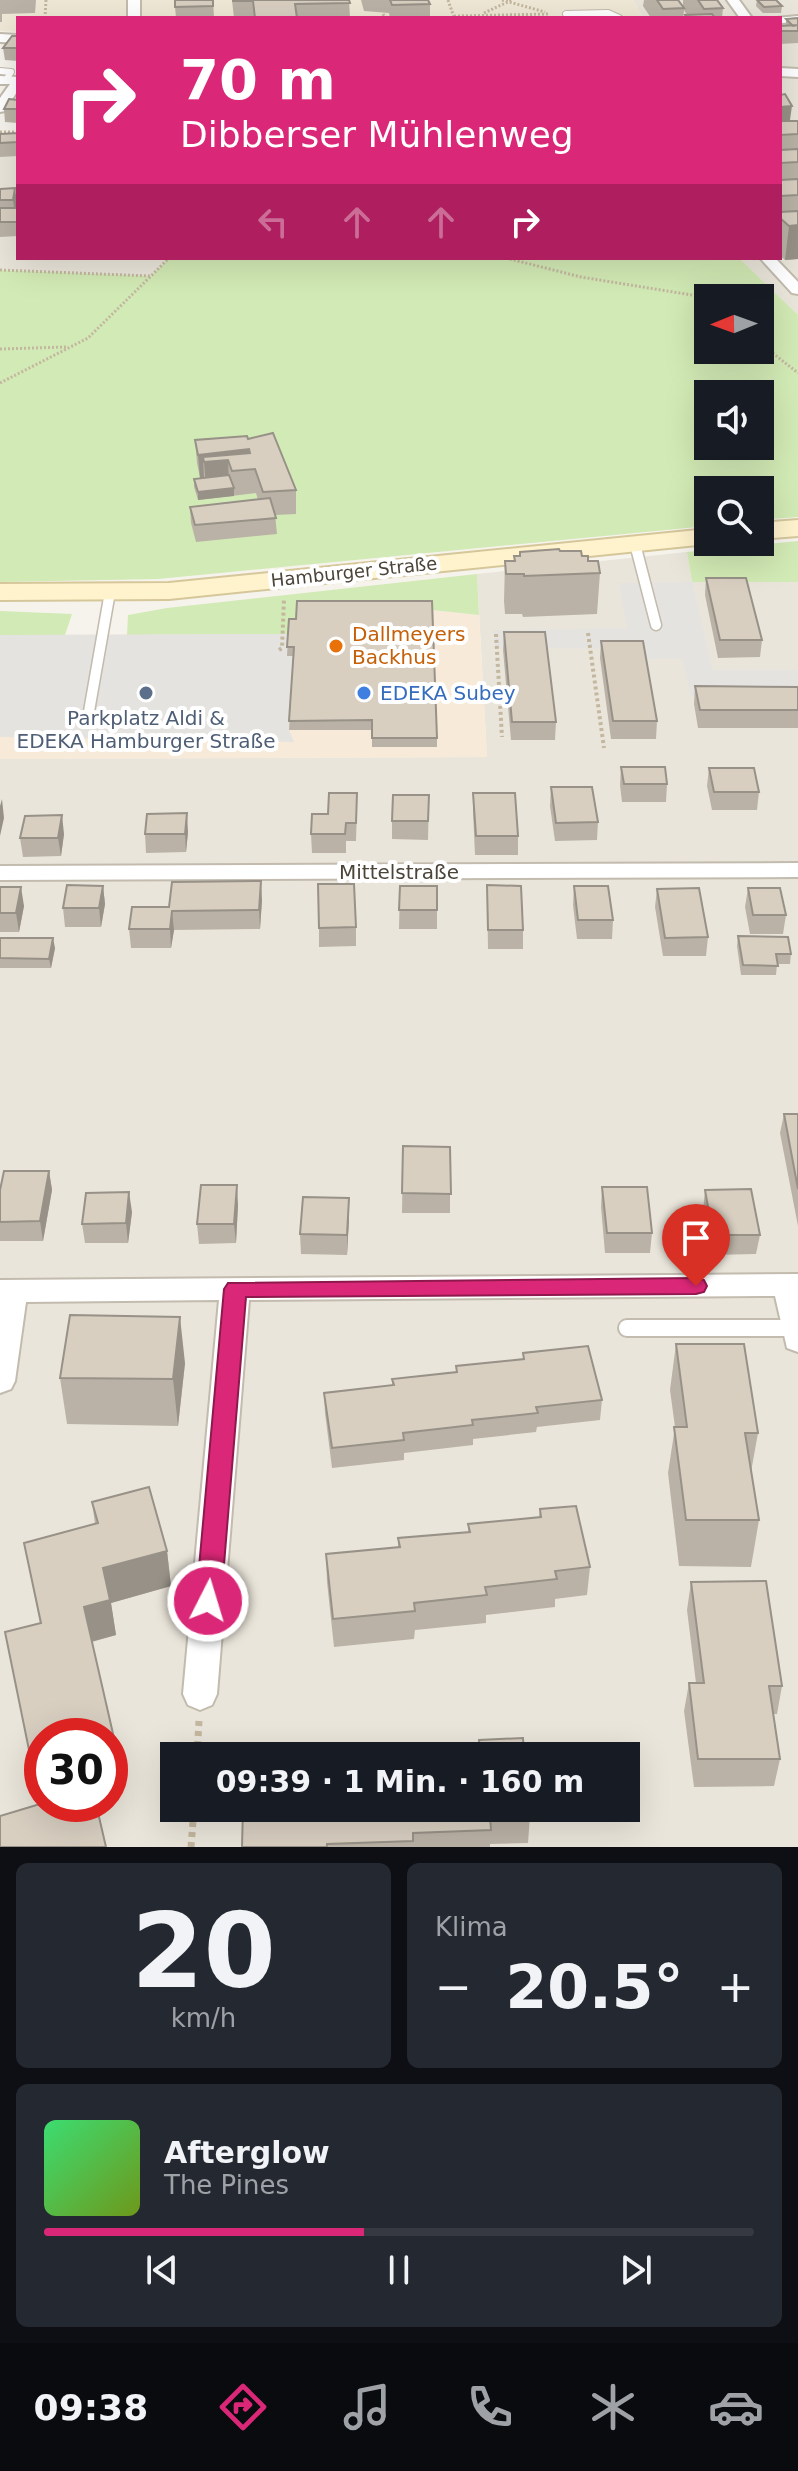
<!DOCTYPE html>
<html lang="de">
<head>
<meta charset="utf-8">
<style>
	:root { --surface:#171b24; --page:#242831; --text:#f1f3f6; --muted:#9ea1a6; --line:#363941; --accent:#db2777 }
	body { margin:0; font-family:"DejaVu Sans",sans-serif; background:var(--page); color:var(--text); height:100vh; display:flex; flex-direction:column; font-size:30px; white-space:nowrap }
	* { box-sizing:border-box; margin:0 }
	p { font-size:26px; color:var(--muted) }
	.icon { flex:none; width:44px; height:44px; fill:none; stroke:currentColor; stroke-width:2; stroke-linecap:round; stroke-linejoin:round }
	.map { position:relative; height:1847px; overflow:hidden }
	.details { display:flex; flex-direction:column; gap:16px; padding:16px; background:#0d0f14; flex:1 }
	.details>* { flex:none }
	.banner { position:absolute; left:16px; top:16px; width:766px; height:244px; border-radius:0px; box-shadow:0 8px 32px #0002; background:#db2777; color:#fff; overflow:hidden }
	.needle { width:52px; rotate:269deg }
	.controls { position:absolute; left:694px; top:284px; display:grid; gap:16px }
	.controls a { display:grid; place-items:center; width:80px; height:80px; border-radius:0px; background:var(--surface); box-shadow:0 8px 32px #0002; font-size:40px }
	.speed { position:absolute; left:24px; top:1718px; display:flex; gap:16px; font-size:40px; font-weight:700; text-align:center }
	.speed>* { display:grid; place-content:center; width:104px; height:104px; border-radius:50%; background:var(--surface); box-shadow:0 8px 32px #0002; line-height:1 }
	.speed .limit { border:12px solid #d22; background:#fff; color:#111 }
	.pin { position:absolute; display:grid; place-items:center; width:68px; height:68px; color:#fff; margin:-82px -34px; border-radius:50% 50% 50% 0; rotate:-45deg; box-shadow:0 0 8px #0007 }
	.pin .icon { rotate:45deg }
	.me { position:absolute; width:88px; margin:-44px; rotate:5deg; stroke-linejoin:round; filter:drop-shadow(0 0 6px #0008) }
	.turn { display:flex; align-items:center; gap:28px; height:168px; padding:0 32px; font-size:36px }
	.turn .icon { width:104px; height:104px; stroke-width:2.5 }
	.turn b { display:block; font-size:56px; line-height:68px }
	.lanes { display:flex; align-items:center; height:76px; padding:0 32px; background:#0003; justify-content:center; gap:40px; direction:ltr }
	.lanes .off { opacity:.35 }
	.big { font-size:60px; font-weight:600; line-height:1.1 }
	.details .card { flex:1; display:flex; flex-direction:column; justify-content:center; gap:12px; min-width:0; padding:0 28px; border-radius:12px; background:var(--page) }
	.details .dial { align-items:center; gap:0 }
	.dial b { font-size:104px; line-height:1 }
	.song { display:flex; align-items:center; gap:24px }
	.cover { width:96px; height:96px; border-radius:12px; background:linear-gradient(135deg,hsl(140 70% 55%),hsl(80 70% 35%)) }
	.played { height:8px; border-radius:4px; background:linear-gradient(90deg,var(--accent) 45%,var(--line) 45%) }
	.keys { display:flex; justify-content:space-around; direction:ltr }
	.heat { display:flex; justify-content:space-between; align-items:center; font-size:44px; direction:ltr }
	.details .tiles { flex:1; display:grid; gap:16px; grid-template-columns:1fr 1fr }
	.card:last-child { grid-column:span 2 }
	.trip { position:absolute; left:160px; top:1742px; width:480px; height:80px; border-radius:0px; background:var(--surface); box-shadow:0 8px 32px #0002; font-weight:600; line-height:80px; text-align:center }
	.menu { display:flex; height:128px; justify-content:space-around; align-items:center; background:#090b0e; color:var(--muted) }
	.menu .icon { width:56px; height:56px }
	.menu .on { color:var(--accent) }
	.menu b { font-size:36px; color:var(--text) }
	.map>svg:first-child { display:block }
	.residential { fill:#eae5da; fill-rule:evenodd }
	.commercial { fill:#f7ead8 }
	.education { fill:#efe8d6 }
	.green { fill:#d2eab5; fill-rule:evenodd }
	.parking { fill:#e5e3e0 }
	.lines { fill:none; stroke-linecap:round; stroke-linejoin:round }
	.service-far2-casing { stroke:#c2bbae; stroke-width:8 }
	.service-far1-casing { stroke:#c2bbae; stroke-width:13 }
	.service-casing { stroke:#c2bbae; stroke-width:20 }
	.minor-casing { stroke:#c2bbae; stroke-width:4 }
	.secondary-casing { stroke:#d6c79b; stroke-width:4 }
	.path-far2 { stroke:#c4b79f; stroke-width:3; stroke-dasharray:2 2; stroke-linecap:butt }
	.path-far1 { stroke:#c4b79f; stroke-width:4; stroke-dasharray:3 3; stroke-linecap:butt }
	.path { stroke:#c4b79f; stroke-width:7; stroke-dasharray:5 5; stroke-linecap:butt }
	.service-far2 { stroke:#fff; stroke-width:6 }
	.service-far1 { stroke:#fff; stroke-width:10 }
	.service { stroke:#fff; stroke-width:16 }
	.minor { fill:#fff; fill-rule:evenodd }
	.secondary { fill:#fff3cd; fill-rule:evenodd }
	.wall { fill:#bab2a6 }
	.shaded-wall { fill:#979187 }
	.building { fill:#d8cfc1; stroke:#979187; stroke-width:2 }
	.route { fill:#db2777; stroke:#8e194d; stroke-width:2 }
	.food-dot { fill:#e8710a; stroke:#fff; stroke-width:3 }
	.service-dot { fill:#5c6f8a; stroke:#fff; stroke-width:3 }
	.shop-dot { fill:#3f7fe0; stroke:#fff; stroke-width:3 }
	.labels { text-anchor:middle; stroke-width:8; stroke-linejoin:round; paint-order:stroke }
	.far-street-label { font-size:18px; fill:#4b4439; stroke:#fff }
	.food-label { font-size:20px; fill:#c56008; stroke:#fff; text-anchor:start }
	.shop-label { font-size:20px; fill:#366cbe; stroke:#fff; text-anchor:start }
	.service-label { font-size:20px; fill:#4e5e75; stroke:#fff }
	.street-label { font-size:20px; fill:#4b4439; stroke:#fff }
</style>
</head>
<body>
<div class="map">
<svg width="798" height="1847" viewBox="0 0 798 1847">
	<rect width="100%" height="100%" fill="#f6f3ec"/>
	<!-- residential -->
	<path class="residential" d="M633 0H798V315L739 258H780V18H643Z
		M18 139V258H169L151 276 0 270V140Z
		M687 552 692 582H798V1847H0V759L487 757 477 574ZM42 1736H110V1804H42ZM174 1756H626V1808H174Z"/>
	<!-- commercial -->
	<path class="commercial" d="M432 610 479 615 487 757 0 759V635L288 634Z"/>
	<!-- education -->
	<path class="education" d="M0 0H633L643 18H18V32L0 31Z"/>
	<!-- green -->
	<path class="green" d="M169 258H739L798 315V517L760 520V490H708V526L158 579 0 582V270L151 276ZM708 298H760V350H708ZM708 394H760V446H708Z
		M798 541V582H692L687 552Z
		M477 574 479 615 432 610 296 628 289 634 127 635 128 615 167 608Z
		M0 611 72 614 65 635H0Z"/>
	<!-- parking -->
	<path class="parking" d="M692 582 713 670H798V695L691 696 682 659H643L641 649 495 648 493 630 627 628 619 583Z
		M289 634 294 656 289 730 294 742 0 737V635Z"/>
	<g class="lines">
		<!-- service-far2 casing -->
		<g class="service-far2-casing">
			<path id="service-far2" d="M568 18 566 14 608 13 619 18
				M0 71 11 72 6 80"/>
		</g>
		<!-- service-far1 casing -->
		<g class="service-far1-casing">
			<path id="service-far1" d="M635 544 656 625
				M88 717 110 592"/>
		</g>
		<!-- service casing -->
		<g class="service-casing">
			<path id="service" d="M627 1328H796"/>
		</g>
		<!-- minor casing -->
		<g class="minor-casing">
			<path id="minor" d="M128 0H140V18H128Z
				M727 0H739L752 18H740Z
				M798 16V22L780 23V18H776Z
				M0 34 18 35V43L0 42Z
				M780 68 798 69V77L780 76Z
				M0 76 18 77V90L5 111 0 112V98L10 84H0Z
				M760 258H775L798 282V294L792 293Z
				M798 863V877L0 880V866Z
				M798 1274V1352L787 1348 775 1296 249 1300 217 1694 212 1705 200 1710 188 1705 183 1694 219 1300 26 1302 15 1381 11 1389 0 1393V1280Z"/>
		</g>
		<!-- secondary casing -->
		<g class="secondary-casing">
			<path id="secondary" d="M798 520V536L760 539V523Z
				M708 529V542L717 543 169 599 0 600V584L169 583Z"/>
		</g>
		<!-- path-far2 -->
		<path class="path-far2" d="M448 0 454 17
			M502 0 545 12
			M484 13 512 0
			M383 14 385 18
			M454 16 550 14
			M45 18 46 0
			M0 132H18
			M506 258 581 277 698 296 708 303
			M0 270 151 276 169 258
			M699 296 773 294
			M760 343 798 373
			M0 349 66 347
			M0 383 88 338 151 276"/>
		<!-- path-far1 -->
		<path class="path-far1" d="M588 633 604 748
			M496 634 502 737
			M279 650 282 648 284 599"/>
		<!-- path -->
		<path class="path" d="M197 1756 199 1721
			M191 1847 194 1808"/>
		<!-- service-far2 -->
		<use href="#service-far2" class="service-far2"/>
		<!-- service-far1 -->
		<use href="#service-far1" class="service-far1"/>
		<!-- service -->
		<use href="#service" class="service"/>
		<!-- minor -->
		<use href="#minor" class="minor"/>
		<!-- secondary -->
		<use href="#secondary" class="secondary"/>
	</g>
	<!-- wall -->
	<path class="wall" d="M0 0H36L35 13 2 14V22H0Z
		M213 0 214 18H176L175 7Z
		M232 0H349L350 18H234Z
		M361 0H428L430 4V18H390L389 13 364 11Z
		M639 0H678L683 6V0H717L723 8 722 18H684L685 15H687L684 10 683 18H651L643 6 644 0Z
		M750 0H776L782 6 781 13H763L756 6 757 0Z
		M798 18V43L780 44V26L786 25V19Z
		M18 36V61L5 60 3 48Z
		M780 95 790 121H798V259L785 260 780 256Z
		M18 100V123L5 122 4 109Z
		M18 133V156L0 157V134Z
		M0 189 17 202 16 208H18V236L0 237Z
		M248 439 296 490V514L275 515 277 534 196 542 191 523 190 507 258 500 256 493 198 500 194 487V479L200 478 197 463 195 440Z
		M560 551 582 556 588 561 600 573 597 614 523 617 522 614H505L504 601 505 561H514L520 556V552Z
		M706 578 762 640 760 657 718 658 705 595Z
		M289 619 437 738V747H372V730H289L293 656H287Z
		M504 632 556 722 555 740H511L503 650Z
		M601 641 657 721 656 739H611L600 658Z
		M695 686 798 687V728H698L694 704Z
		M621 767 667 784 666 802H622L620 785Z
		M709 768 759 792 757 810H712L707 786Z
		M551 787 598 822 597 840 555 841 550 806Z
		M473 793 518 836V855H475L473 811Z
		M429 795 428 840 392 839V821Z
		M357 811 356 841H346V853H312L311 834 328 814Z
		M188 832 186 852 146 853 145 834Z
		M64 834 61 856 23 857 20 838Z
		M487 885 523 930V949H488Z
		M103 886 105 904 101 927H65L63 908Z
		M400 886H437V929H399Z
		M574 886 613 920 612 939H577L573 905Z
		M0 887 24 906 19 932H0Z
		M748 888 786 915 783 934H750L745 907Z
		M657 889 708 937 706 956H663L655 907Z
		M262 900 260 929 174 930 171 948H131L129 929 169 907Z
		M356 927V946L319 947V928Z
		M738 936 791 954 790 964H777L776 975H741L737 946Z
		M0 938 55 948 51 968H0Z
		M784 1114H798V1226L780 1133Z
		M403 1146 450 1147V1213H402Z
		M49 1171 52 1190 43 1241H0V1190Z
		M602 1187 652 1233 650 1253H605L601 1207Z
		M705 1190 760 1235 756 1254 711 1255 703 1210Z
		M238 1205 236 1243 199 1244 197 1224Z
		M132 1212 128 1243H85L82 1224Z
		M349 1217 347 1255 301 1254 300 1234Z
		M676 1344 758 1433 751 1472 759 1520 751 1567 679 1566 668 1473 675 1427 670 1390Z
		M523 1353 602 1400 600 1420 537 1427 536 1432 473 1439V1445L404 1453V1460L332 1468 325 1413 324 1393 392 1385V1379L456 1372V1366L523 1359Z
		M185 1363 178 1426 67 1424 60 1378Z
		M92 1502 167 1551 171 1586 111 1603 116 1635 92 1642 120 1773 110 1775V1736H42L40 1804V1623L24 1543 95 1524Z
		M540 1509 590 1567 587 1595 555 1599V1607L486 1615V1623L415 1630 414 1639 334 1647 327 1582 326 1554 398 1547V1538L468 1532V1524L539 1517Z
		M691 1582 782 1686 777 1714H773L780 1759 774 1786 694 1787 684 1711 689 1683H696L687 1610Z
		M243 1808 530 1815 528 1843 490 1844V1847H242Z"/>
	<!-- shaded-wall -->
	<path class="shaded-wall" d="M792 106 788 134 780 135V107Z
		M15 188 17 202 15 214 13 200Z
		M798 225V259L785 260 789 226Z
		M249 449 250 469 228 460 229 483 206 486 204 462 203 457 204 478H200L198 455Z
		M234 488V496L198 500V492Z
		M2 799 4 818 0 836V806Z
		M187 813 188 832 186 852 185 834Z
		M62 815 64 834 61 856 58 838Z
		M261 881 262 900 260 929 259 910Z
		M103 886 105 904 101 927 99 908Z
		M21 887 24 906 19 932 16 913Z
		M172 911 174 930 171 948 170 929Z
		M53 938 55 948 51 968 49 959Z
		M49 1171 52 1190 43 1241 40 1221Z
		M237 1185 238 1205 236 1243 234 1224Z
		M129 1192 132 1212 128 1243 126 1223Z
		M349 1198V1217L347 1255V1235Z
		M180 1317 185 1363 178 1426 173 1379Z
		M167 1551 171 1586 111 1603 116 1635 90 1642 84 1607 103 1568Z
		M114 1738 120 1773 110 1775V1739Z"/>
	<!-- building -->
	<path class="building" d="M175 0H213V6L175 7Z
		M233 0H349L350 3 295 4 297 18H255L253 1H233Z
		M390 0H428L430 4 392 5Z
		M657 0H678L684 8 663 9Z
		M698 0H717L723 8 704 9Z
		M757 0H776L782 6 764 7Z
		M712 14 715 18H687L685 15Z
		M798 18V25L793 26 786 19Z
		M798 25V31H781L780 30V26Z
		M12 36H18V48H3Z
		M785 94 792 106 780 107V95Z
		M9 99 18 100V109H4Z
		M780 121H798V134L780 135Z
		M18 133V142L0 143V134Z
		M798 149V162L780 163V150Z
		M798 179V195L780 196V180Z
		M15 188 13 200H0V189Z
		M0 208H18V222H0Z
		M798 211V225L789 226 780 218V212Z
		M273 433 296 490 263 492 255 469 232 471 228 460 204 462 203 457 250 453 249 449 198 455 195 440 247 436 248 439Z
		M229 475 234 488 198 492 194 479Z
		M270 498 276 518 195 525 190 507Z
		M559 549 560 551H581L582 556H588V561H598L600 573 524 576V574H506L505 561H515L514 556H520V552Z
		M706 578H746L762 640H720Z
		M297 601H432L437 738H372V720L289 721 294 647H287L289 619H296Z
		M504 632H545L556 722H512Z
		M601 641H643L657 721H613Z
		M695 686 798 687V710H700Z
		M621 767H665L667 784H624Z
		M709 768H754L759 792H714Z
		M551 787H592L598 822 556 823Z
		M329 793H357L356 823H346L345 834H311L312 814H328Z
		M473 793H515L518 836H476Z
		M393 795H429L428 821H392Z
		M187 813 185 834H145L147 814Z
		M62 815 58 838H20L25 816Z
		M261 881 259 910 172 911 170 929H129L132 907H169L172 882Z
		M318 884H354L356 927 319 928Z
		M67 885 103 886 99 908H63Z
		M487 885 521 886 523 930H488Z
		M400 886H437V910H399Z
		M574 886H608L613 920H578Z
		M0 887H21L16 913H0Z
		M699 888 708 937 665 938 657 889Z
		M748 888H780L786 915H753Z
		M738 936 788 937 791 954H776L778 966 743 965Z
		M0 938H53L49 959 0 958Z
		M784 1114H798V1189Z
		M403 1146 450 1147 451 1194 402 1193Z
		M4 1171H49L40 1221 0 1222V1190Z
		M201 1185H237L234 1224H197Z
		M602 1187H647L652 1233H607Z
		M751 1189 760 1235H713L705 1190Z
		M129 1192 126 1223 82 1224 86 1193Z
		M303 1197 349 1198 347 1235 300 1234Z
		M70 1315 180 1317 173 1379 60 1378Z
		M676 1344H744L758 1433H745L759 1520H686L674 1427H687Z
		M588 1346 602 1400 536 1407 538 1413 472 1420 473 1425 403 1433 404 1440 332 1448 324 1393 394 1385 392 1379 457 1372 456 1366 524 1359 523 1353Z
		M149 1487 167 1551 103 1568 110 1600 84 1607 114 1738 110 1739V1736H42V1804H96L106 1847H0V1816L40 1804 5 1632 41 1623 24 1543 98 1523 92 1502Z
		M576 1506 590 1567 555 1571 557 1579 485 1587 487 1595 414 1603 415 1611 333 1619 326 1554 400 1547 398 1538 470 1532 468 1524 541 1517 540 1509Z
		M766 1581 782 1686H769L780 1759H698L689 1683H704L691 1582Z
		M523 1738 524 1756H403V1753L480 1750 479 1740Z
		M243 1808H529L530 1815 490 1817 491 1830 413 1833V1841L327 1844V1847H242Z"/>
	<!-- route -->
	<path class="route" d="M696 1278 704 1280 707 1286 704 1292 696 1294 246 1297 221 1601 217 1609 208 1612 199 1609 196 1601 224 1289 228 1283Z"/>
	<!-- markers -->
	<circle class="food-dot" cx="336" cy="646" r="8"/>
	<circle class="service-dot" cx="146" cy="693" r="8"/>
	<circle class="shop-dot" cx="364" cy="693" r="8"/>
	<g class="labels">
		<!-- far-street labels -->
		<g class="far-street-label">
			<text transform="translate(354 572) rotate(-6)" y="6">Hamburger Straße</text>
		</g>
		<!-- food labels -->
		<g class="food-label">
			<text x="352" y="641">Dallmeyers<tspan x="352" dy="23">Backhus</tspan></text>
		</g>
		<!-- shop labels -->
		<g class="shop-label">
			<text x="380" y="700">EDEKA Subey</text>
		</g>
		<!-- service labels -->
		<g class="service-label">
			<text x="146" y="725">Parkplatz Aldi &amp;<tspan x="146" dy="23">EDEKA Hamburger Straße</tspan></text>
		</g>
		<!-- street labels -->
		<g class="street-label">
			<text x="399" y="879">Mittelstraße</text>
		</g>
	</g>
</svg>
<div class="controls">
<a><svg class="needle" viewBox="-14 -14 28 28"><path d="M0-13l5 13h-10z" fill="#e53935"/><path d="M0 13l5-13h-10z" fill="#9ea1a6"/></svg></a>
<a><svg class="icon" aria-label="sound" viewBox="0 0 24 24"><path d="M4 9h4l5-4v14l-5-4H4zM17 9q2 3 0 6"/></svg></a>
<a><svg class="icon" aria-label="search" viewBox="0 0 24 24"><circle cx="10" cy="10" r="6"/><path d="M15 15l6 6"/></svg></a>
</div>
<div class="speed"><div class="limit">30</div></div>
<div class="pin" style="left:696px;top:1286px;background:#d93025"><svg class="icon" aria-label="arrive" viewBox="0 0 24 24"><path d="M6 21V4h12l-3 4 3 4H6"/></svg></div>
<svg class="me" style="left:208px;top:1601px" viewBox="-20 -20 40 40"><circle r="17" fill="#db2777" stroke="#fff" stroke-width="3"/><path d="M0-11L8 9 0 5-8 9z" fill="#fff"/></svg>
<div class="trip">09:39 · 1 Min. · 160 m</div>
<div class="banner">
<div class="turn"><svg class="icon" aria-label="right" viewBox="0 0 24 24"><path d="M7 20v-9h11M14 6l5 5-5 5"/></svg><div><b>70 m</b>Dibberser Mühlenweg</div></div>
<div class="lanes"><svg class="icon off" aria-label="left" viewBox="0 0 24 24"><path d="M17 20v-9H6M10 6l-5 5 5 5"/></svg><svg class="icon off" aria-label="ahead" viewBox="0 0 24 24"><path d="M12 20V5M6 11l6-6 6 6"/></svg><svg class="icon off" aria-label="ahead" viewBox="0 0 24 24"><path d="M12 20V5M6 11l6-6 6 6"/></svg><svg class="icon" aria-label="right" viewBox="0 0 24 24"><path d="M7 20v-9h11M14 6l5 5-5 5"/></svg></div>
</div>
</div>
<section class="details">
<div class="tiles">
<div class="card dial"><b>20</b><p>km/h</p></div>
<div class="card"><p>Klima</p>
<div class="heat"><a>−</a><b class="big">20.5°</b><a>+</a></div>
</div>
<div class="card">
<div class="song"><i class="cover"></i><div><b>Afterglow</b><p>The Pines</p></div></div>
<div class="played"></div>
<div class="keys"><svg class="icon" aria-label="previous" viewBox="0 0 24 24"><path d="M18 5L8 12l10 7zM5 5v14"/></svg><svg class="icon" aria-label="pause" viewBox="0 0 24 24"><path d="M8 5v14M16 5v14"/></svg><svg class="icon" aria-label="next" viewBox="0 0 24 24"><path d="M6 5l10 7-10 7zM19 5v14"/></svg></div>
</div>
</div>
</section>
<nav class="menu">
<b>09:38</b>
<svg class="icon on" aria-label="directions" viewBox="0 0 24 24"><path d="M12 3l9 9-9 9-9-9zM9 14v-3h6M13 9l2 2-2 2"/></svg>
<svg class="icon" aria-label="music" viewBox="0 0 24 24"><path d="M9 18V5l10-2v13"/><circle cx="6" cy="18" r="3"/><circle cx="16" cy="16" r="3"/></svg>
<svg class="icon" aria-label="phone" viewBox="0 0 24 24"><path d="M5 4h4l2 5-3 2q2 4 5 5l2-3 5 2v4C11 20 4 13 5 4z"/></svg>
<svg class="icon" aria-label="climate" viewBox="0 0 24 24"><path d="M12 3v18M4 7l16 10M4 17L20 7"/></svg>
<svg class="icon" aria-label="car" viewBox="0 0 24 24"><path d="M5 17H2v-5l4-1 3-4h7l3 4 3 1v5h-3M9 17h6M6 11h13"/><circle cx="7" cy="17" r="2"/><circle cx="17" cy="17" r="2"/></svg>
</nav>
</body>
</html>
